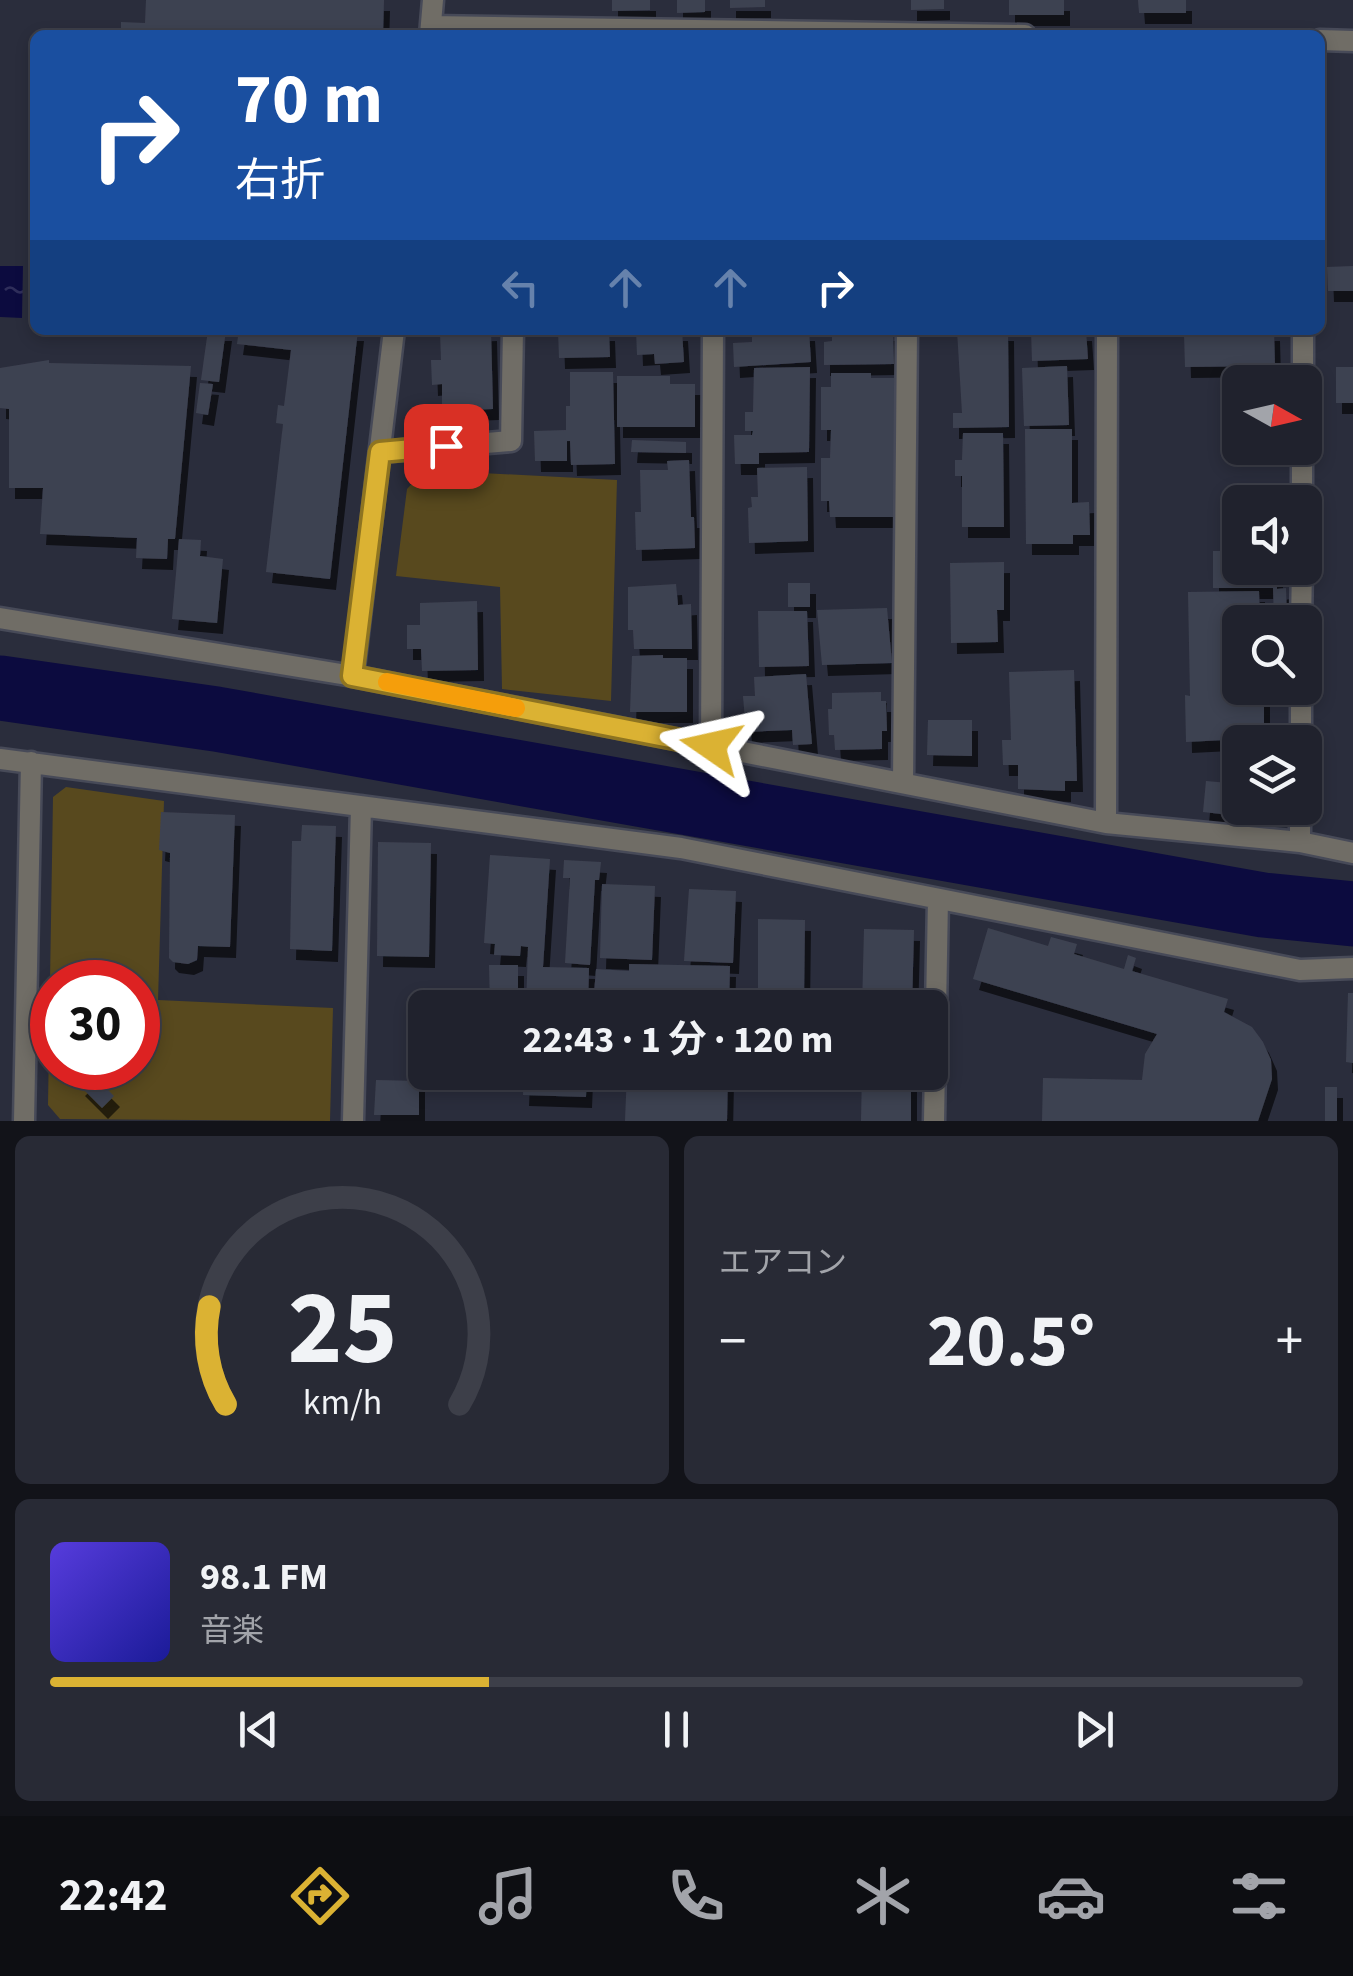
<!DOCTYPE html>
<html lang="ja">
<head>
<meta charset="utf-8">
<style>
	:root { --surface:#20222d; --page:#282a35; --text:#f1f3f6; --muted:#a2a4aa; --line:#3d3f49; --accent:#dbb233 }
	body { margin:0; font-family:"Source Sans 3","Noto Sans JP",sans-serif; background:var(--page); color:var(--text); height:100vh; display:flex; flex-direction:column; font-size:38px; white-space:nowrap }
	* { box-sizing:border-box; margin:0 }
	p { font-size:32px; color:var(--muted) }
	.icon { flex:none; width:55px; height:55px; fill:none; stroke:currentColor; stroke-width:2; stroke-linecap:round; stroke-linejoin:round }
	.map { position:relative; height:1121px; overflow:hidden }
	.side { display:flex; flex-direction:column; gap:15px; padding:15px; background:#121319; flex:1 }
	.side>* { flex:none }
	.banner { position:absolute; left:30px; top:30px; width:1295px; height:305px; border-radius:15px; box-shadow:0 5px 15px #0003,0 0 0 2px var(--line); background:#1a4fa0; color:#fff; overflow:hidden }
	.needle { width:65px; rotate:98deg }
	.fabs { position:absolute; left:1222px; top:365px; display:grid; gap:20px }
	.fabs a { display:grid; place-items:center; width:100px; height:100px; border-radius:15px; background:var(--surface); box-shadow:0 5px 15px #0003,0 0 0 2px var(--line); font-size:50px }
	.speed { position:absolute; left:30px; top:960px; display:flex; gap:20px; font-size:50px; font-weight:700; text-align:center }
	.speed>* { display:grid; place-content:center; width:130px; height:130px; border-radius:50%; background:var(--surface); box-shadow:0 5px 15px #0003,0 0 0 2px var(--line); line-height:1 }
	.speed .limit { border:15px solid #d22; background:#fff; color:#111 }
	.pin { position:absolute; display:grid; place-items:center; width:85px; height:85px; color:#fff; margin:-42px; border-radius:20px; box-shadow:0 5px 15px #0006 }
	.me { position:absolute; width:110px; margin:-55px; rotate:281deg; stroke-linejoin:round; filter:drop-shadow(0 0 8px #0008) }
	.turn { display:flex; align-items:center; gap:35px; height:210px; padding:0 40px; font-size:45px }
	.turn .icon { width:130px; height:130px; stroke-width:2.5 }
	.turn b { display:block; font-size:70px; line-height:85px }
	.lanes { display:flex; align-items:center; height:95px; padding:0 40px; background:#0003; justify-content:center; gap:50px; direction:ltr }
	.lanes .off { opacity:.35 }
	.big { font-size:75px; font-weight:700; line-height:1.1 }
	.side .tile { flex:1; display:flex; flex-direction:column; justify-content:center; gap:15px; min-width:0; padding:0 35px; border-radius:15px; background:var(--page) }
	.side .dial { align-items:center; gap:0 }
	.dial svg { height:260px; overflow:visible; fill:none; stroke:var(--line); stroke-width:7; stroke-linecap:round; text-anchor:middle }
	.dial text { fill:var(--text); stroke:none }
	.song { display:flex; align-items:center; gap:30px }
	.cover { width:120px; height:120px; border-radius:15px; background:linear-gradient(135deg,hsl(250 70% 55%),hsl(240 70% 35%)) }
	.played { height:10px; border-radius:5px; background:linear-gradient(90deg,var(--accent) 35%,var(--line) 35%) }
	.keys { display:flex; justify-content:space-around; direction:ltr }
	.heat { display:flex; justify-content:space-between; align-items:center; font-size:55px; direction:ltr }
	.side .tiles { flex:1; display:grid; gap:15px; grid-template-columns:1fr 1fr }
	.tile:last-child { grid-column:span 2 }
	.trip { position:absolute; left:408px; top:990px; width:540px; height:100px; border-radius:15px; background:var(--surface); box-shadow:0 5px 15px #0003,0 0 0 2px var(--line); font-weight:700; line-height:100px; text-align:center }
	.menu { display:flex; height:160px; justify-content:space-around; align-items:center; background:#0d0e12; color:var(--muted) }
	.menu .icon { width:70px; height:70px }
	.menu .active { color:var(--accent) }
	.menu b { font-size:45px; color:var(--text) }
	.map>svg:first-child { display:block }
	.green { fill:#58491e; fill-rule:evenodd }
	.water { fill:url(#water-ripples) }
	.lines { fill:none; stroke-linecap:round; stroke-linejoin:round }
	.river { stroke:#0c0b3f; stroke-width:65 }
	.building { fill:#3e4251; filter:url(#shadow) }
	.street-casing { stroke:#474a58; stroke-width:25 }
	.street { stroke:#706d66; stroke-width:20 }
	.route-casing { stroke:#8e7421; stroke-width:25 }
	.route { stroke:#dbb233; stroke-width:18 }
	.slow { stroke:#f59e0b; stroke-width:18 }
</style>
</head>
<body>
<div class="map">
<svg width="1353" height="1121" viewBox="0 0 1353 1121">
	<defs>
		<pattern id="water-ripples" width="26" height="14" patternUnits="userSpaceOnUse" patternTransform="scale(2.5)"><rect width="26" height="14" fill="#0c0b3f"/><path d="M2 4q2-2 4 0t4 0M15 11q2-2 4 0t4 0" fill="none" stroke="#2f2e5b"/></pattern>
		<filter id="shadow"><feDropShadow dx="6" dy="11" stdDeviation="0" flood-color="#0009"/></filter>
	</defs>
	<rect width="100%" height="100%" fill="#2a2d3c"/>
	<!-- green -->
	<path class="green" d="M425 470 617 480 611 701 502 689 500 587 396 576 407 489Z
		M66 787 164 801 158 1000 333 1008 330 1121 60 1119 48 1105 53 797ZM52 982H138V1068H52Z"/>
	<!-- water -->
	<path class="water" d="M0 266H23L22 318 0 317Z"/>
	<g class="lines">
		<!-- river -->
		<path class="river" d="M0 688 216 719 1263 905 1353 914"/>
	</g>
	<!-- building -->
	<path class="building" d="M146 0H384L383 35H121V22L145 23Z
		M612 0H650V10L612 11Z
		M677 0H705V12L677 13Z
		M730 0H765V7L730 8Z
		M911 0H944V9L911 10Z
		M1009 0H1064V15H1009Z
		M1138 0H1186V13H1139Z
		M1353 266V291H1328L1327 267Z
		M208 330H226L219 382 201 380Z
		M239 330H358L330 579 266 572 283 424 276 423 278 405 284 406 291 350 237 344Z
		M491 330 493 409 442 411V384L432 385 431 360H441L440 332Z
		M558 330H609L610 357 559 358Z
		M636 330H682L684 362 655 364 654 354 637 355Z
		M752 330H809L811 362 734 367 733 343 752 342Z
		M832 330H893L894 364 824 365V342L832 341Z
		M957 330H1008L1009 427 953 428V413H962Z
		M1031 330H1086L1088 359 1032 361Z
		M1196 330H1274L1275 366 1185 367 1184 333Z
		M49 360V363L191 366 175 539H168L167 559 136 558 137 538 40 534 43 488H9V409L0 408V368Z
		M1067 366 1069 425 1024 426 1022 368Z
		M810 367 809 452 759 453V464H735L734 435H752L753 431H745V412H753L754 368Z
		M1336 367H1353V403H1336Z
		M570 372H613L615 464 571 465 570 441H567V461H535L534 431 566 430V406H570Z
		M831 373H871V378H894V517H830L829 501H821V458H830L831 430H821V387H831Z
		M617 376H670V384H695V427H617Z
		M200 383 213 384 208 415 196 413Z
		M477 415 478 428 451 430 450 417Z
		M1025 429H1072V503L1089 502 1090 535H1073V544H1026Z
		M963 433H1003L1004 527H962V476H955V460H962Z
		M632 440 686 442V453L631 452Z
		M689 460 691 517H694L695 548 636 550 635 512H641L640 470H668L667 461Z
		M807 467 808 541 749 543 748 508 752 507 751 497H758L757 468Z
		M179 539 201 540 200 556 223 559 217 623 172 619Z
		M1213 551H1240V568H1277V589L1286 588 1287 619 1274 620 1273 588H1213Z
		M1004 562V610H997L998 642 951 643 950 563Z
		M788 583H810V607H788Z
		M676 584 678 605 691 604 692 649H634L633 630H628V587Z
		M1259 591 1260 622H1240V688H1264V738L1186 742 1185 695 1190 696 1188 592Z
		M477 601 478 670 422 671 421 649H407V625H420V603Z
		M887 608 892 663 822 665 817 610Z
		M758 611H807L809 666 759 667Z
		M663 655V658H687V712H630L632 656Z
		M1074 670 1077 781H1065V791L1018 789V765H1003L1002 740H1011L1009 672Z
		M806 674 812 744 793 745 792 730 746 732 743 696H755L754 677Z
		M881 692V701H886L887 731H882V749L835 750 834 735H829L828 709H832V693Z
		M928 720H972V756L927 755Z
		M1206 781 1240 784V808H1268L1267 819 1203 812Z
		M161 812 235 815 230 947 198 946 197 960 188 964 173 962 169 958 170 853 159 850Z
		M302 825 336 826 332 951 290 949 292 841H301Z
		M378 842 431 843 429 957 377 956Z
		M490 855 550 859 543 967 589 968 588 1008H526L528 947 521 946 520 956 494 955 495 944 484 943Z
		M564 860 601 862 599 880H595L590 965 565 963 570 878H563Z
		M602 884 655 886 652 960 600 958Z
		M689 889 736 891 733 963 684 961Z
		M758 919 805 920 804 999 758 998Z
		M988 928 1048 946 1051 937 1077 944 1074 954 1124 969 1128 955 1136 958 1132 971 1228 999 1224 1012 1252 1027 1263 1042 1271 1060 1272 1079 1258 1121H1042L1043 1078 1142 1080 1145 1054 1157 1034 973 979Z
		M864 929 914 930 912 1008H862Z
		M629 964 730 966 729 1008H628V996L594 994 596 969 629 971Z
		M489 965H518V1007H490Z
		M1348 993H1353V1063L1346 1062Z
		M524 1072H587L586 1097 523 1095Z
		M627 1072H728L727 1121H625Z
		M862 1072H911V1121H861Z
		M91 1073 114 1096 102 1108 79 1085Z
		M376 1080 419 1081V1115H374Z
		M1325 1087H1337V1121H1325Z"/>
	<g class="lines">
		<!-- street casing -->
		<g class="street-casing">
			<path id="street" d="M431 26 1025 35
				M430 35 433 0
				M1320 40 1353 41
				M1303 382V330
				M380 452 511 441 513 330
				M1302 502V448
				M0 618 353 676 1106 823 1300 842 1353 853
				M1301 622 1302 568
				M353 676 394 330
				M1301 742V688
				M711 745 713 330
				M0 759 681 848 1300 970 1353 968
				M903 783 907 330
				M1106 823 1107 330
				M1300 842V808
				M24 1121 31 762
				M353 1121 361 806
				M934 1121 938 899"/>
		</g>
		<!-- street -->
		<use href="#street" class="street"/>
	</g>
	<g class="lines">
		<!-- route casing -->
		<g class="route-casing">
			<path id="route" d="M446 446 380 452 352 676 711 746"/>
		</g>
		<!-- route -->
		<use href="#route" class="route"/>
		<!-- slow -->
		<path class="slow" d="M387 682 516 708"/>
	</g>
</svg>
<div class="fabs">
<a><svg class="needle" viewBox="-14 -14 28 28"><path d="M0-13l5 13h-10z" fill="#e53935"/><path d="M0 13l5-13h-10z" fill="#a2a4aa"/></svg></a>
<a><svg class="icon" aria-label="sound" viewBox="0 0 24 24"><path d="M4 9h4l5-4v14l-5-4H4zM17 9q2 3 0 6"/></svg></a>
<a><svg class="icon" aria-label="search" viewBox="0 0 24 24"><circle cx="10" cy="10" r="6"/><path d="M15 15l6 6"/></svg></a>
<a><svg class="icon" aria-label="layers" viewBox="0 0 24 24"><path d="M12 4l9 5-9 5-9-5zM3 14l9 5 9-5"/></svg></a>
</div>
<div class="speed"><div class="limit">30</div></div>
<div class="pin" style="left:446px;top:446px;background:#d93025"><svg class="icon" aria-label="arrive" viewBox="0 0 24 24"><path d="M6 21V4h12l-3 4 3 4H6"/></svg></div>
<svg class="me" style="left:711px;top:746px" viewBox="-20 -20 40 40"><path d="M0-17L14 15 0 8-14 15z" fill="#dbb233" stroke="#fff" stroke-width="4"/></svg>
<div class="trip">22:43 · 1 分 · 120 m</div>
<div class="banner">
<div class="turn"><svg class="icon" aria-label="right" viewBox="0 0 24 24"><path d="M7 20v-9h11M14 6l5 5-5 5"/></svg><div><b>70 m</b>右折</div></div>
<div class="lanes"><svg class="icon off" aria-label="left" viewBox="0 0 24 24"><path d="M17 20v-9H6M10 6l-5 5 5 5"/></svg><svg class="icon off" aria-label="ahead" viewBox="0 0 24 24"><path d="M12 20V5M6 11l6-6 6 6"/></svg><svg class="icon off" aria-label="ahead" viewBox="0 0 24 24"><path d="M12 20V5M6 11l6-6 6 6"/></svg><svg class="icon" aria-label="right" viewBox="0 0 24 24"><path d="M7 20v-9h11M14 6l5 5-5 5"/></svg></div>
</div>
</div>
<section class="side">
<div class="tiles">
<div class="tile dial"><svg viewBox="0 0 100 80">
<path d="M14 69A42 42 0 1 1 86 69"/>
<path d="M14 69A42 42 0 0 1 9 39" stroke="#dbb233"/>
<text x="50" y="56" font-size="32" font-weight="700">25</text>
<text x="50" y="72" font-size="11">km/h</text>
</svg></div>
<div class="tile"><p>エアコン</p>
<div class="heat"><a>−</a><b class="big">20.5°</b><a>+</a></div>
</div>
<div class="tile">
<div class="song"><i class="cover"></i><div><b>98.1 FM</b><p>音楽</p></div></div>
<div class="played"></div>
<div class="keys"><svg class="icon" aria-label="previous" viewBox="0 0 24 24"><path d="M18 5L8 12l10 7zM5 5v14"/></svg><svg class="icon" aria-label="pause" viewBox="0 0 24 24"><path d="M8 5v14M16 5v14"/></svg><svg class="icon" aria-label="next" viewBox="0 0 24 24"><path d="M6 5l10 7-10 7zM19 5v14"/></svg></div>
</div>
</div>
</section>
<nav class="menu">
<b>22:42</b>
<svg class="icon active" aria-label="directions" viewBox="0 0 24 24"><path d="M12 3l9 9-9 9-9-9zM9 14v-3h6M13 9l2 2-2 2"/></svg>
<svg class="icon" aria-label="music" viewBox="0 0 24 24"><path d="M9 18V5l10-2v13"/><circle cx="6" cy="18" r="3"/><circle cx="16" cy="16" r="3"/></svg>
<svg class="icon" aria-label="phone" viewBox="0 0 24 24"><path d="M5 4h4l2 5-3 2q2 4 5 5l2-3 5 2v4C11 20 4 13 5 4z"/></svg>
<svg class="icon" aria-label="climate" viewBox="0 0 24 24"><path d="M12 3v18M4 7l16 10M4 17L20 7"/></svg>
<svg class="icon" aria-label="car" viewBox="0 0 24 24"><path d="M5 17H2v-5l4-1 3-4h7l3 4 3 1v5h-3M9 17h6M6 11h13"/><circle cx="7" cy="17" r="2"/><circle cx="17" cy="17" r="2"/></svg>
<svg class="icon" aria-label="filters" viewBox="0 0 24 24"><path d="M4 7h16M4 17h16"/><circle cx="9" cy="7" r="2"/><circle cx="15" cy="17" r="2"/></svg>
</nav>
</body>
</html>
